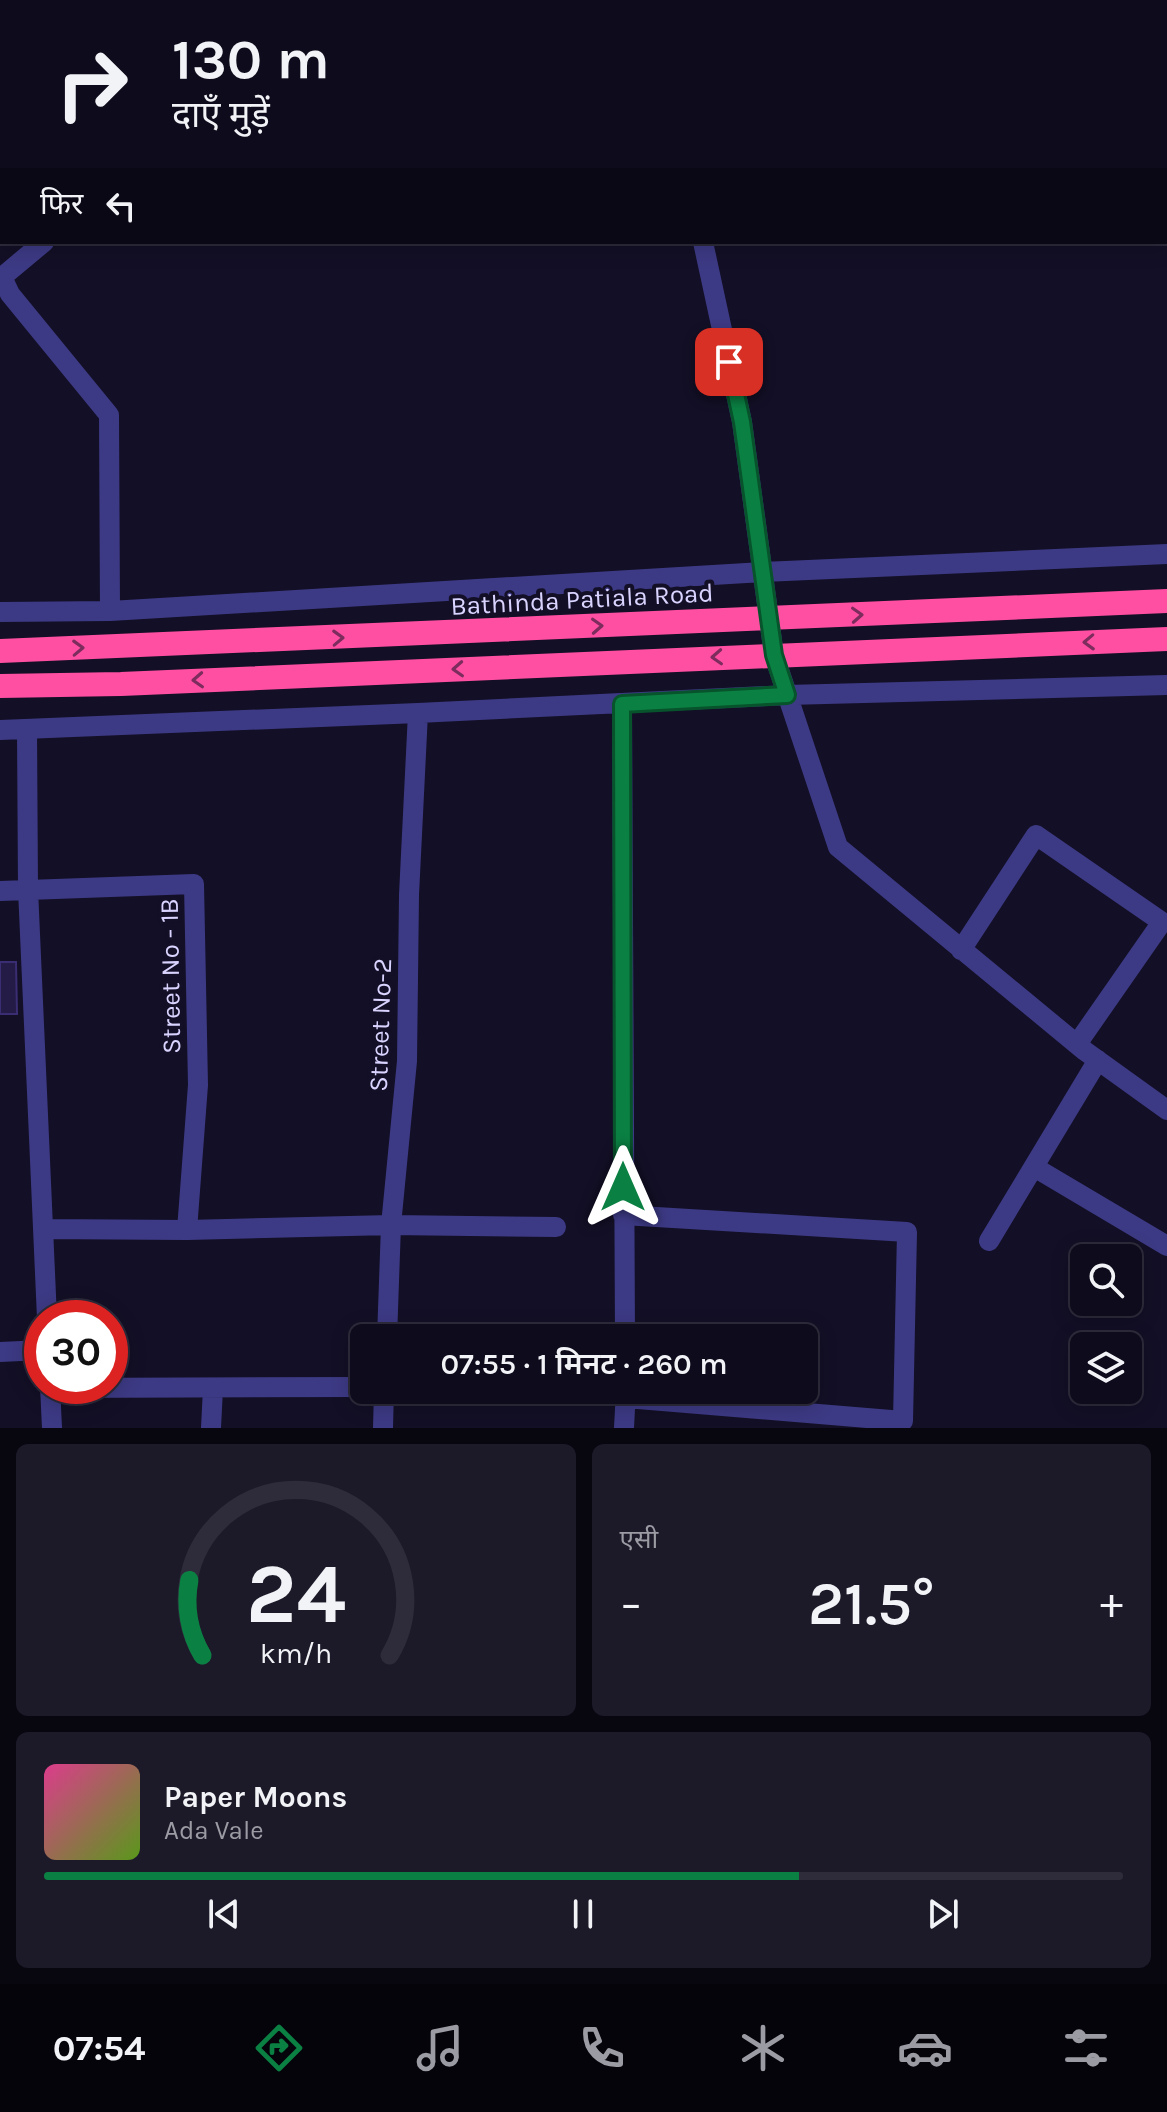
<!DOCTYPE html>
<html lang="hi">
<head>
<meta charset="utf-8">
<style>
	:root { --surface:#0e0b1c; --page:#1c1929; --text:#f1f3f6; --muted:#9b9ba3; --line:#2e2b3b; --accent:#0b8043 }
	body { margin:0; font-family:Karla,"Noto Sans Devanagari",sans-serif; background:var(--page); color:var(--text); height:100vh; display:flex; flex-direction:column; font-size:30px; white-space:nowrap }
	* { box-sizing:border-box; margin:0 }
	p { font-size:26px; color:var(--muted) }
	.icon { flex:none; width:44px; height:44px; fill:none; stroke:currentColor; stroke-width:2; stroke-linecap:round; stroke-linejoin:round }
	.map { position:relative; height:1428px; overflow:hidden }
	.drawer { display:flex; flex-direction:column; gap:16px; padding:16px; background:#08060f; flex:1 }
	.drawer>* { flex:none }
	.hud { position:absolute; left:0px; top:0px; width:1168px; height:244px; box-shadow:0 4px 20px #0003,0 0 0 2px var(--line); background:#0e0b1c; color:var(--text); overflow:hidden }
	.fabs { position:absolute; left:1070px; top:1244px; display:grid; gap:16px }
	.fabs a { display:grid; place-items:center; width:72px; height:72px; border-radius:12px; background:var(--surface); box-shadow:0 4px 20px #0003,0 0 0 2px var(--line); font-size:40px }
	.speed { position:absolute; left:24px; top:1300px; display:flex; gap:16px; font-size:40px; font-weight:700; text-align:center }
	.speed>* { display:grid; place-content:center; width:104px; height:104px; border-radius:50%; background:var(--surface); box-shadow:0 4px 20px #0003,0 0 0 2px var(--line); line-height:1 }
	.speed .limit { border:12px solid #d22; background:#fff; color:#111 }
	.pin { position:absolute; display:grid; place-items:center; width:68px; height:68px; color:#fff; margin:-34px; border-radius:16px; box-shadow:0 4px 12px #0006 }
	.me { position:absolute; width:88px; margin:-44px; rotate:0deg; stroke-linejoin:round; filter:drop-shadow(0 0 6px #0008) }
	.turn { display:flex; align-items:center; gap:28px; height:168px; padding:0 40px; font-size:36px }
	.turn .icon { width:104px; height:104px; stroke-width:2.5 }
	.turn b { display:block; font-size:56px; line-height:68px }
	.then { display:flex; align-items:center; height:76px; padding:0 40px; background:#0003; gap:16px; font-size:30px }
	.big { font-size:60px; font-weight:600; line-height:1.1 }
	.drawer .widget { flex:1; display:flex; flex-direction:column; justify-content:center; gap:12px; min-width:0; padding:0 28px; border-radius:12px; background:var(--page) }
	.drawer .dial { align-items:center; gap:0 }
	.dial svg { height:208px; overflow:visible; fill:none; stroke:var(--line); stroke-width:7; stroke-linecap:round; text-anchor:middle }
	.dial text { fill:var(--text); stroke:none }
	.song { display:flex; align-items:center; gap:24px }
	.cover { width:96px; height:96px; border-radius:12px; background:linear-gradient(135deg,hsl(330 70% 55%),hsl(90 70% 35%)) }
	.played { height:8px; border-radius:4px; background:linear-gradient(90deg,var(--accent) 70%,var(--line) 70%) }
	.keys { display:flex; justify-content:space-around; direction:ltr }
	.heat { display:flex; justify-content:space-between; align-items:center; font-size:44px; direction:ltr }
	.drawer .tiles { flex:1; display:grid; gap:16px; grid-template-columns:1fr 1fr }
	.widget:last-child { grid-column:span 2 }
	.trip { position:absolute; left:350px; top:1324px; width:468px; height:80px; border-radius:12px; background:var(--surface); box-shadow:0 4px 20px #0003,0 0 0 2px var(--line); font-weight:600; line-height:80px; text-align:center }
	.tabs { display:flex; height:128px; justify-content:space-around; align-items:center; background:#06040b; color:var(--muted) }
	.tabs .icon { width:56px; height:56px }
	.tabs .on { color:var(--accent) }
	.tabs b { font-size:36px; color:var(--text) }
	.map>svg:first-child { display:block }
	.building { fill:#241b47; stroke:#3b2d73; stroke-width:2 }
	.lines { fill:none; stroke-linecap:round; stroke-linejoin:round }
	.minor { stroke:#3d3a85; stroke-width:20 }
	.highway { stroke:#ff4fa3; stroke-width:24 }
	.oneway { stroke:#7d2c5e }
	.route-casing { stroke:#07532c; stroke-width:20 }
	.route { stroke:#0b8043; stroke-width:14 }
	.labels { text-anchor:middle; stroke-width:8; stroke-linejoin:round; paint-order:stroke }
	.street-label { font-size:26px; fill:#d9d4ff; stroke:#130f26 }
</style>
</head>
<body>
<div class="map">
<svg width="1167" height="1428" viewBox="0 0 1167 1428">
	<rect width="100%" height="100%" fill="#130f26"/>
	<!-- building -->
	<path class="building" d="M0 962H16L17 1014H0Z"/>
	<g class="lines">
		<!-- minor -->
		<path class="minor" d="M125 0 126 2
			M658 0 659 2
			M39 2 43 0
			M180 2 183 0
			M823 2 828 0
			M0 31 2 29
			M0 115 2 117
			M44 242 2 277 10 294 109 415 110 611
			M703 242 742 422 774 655 838 847 1085 1051 1167 1110
			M0 612 110 611 763 572 1167 554
			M622 704 625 1338
			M27 729 28 889 47 1318
			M0 730 418 713 787 695 1167 685
			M0 891 194 884 198 1085 187 1230
			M961 950 1036 835 1162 922 1077 1044
			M1034 1167 1167 1246
			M623 1215 907 1232 903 1421 626 1398
			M43 1229 187 1230 391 1225 556 1227
			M989 1241 1098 1060
			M387 1338 391 1225 407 1061 409 895 418 713
			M0 1352 42 1350
			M50 1386 52 1428
			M50 1388 364 1387
			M211 1428 213 1388
			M383 1428 384 1390
			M624 1428 626 1390"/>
		<!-- highway -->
		<path class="highway" d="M0 651 1167 601
			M0 686 121 684 1167 639"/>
	</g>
	<!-- one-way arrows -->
	<defs><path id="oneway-chevron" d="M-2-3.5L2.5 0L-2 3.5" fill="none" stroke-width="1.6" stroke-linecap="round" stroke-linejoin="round" transform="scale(2)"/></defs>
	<g class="oneway">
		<use href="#oneway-chevron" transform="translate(857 615) rotate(-3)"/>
		<use href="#oneway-chevron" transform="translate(597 626) rotate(-3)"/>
		<use href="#oneway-chevron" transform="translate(338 638) rotate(-2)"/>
		<use href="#oneway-chevron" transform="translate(1089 642) rotate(178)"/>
		<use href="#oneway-chevron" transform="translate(78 648) rotate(-2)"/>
		<use href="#oneway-chevron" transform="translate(717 657) rotate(177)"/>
		<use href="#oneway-chevron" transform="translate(458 669) rotate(177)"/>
		<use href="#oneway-chevron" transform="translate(198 680) rotate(177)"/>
	</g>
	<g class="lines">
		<!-- route casing -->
		<g class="route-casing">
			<path id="route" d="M623 1187 622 704 787 695 774 655 742 422 729 362"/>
		</g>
		<!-- route -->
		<use href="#route" class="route"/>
	</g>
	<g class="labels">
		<!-- street labels -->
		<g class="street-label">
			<text transform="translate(582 599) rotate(-3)" y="9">Bathinda Patiala Road</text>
			<text transform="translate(170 976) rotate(-91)" y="9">Street No - 1B</text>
			<text transform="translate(380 1025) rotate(-88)" y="9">Street No-2</text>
		</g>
	</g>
</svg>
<div class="fabs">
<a><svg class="icon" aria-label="search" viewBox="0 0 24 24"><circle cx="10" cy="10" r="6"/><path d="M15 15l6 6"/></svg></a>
<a><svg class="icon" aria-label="layers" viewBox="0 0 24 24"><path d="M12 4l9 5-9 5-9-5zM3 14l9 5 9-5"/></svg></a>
</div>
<div class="speed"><div class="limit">30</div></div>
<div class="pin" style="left:729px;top:362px;background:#d93025"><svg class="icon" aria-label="arrive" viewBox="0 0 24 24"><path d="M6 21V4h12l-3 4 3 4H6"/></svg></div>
<svg class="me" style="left:623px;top:1187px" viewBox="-20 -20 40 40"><path d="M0-17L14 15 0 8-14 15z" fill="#0b8043" stroke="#fff" stroke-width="4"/></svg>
<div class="trip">07:55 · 1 मिनट · 260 m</div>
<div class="hud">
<div class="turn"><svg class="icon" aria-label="right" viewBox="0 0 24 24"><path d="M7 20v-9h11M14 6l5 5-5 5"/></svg><div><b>130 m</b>दाएँ मुड़ें</div></div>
<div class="then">फिर<svg class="icon" aria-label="left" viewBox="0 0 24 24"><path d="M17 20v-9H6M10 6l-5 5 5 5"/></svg></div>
</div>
</div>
<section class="drawer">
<div class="tiles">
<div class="widget dial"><svg viewBox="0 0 100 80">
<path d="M14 69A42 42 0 1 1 86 69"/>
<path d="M14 69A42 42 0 0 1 9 40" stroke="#0b8043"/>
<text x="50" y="56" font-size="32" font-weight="700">24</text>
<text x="50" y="72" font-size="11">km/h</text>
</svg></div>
<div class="widget"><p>एसी</p>
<div class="heat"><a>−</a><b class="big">21.5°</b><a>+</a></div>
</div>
<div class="widget">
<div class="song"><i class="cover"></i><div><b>Paper Moons</b><p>Ada Vale</p></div></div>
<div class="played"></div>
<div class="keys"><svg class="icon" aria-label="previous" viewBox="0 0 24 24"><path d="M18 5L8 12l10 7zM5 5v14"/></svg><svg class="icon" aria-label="pause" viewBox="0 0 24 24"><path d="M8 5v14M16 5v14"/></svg><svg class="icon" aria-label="next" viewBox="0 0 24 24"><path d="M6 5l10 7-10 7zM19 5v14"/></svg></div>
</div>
</div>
</section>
<nav class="tabs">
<b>07:54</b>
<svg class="icon on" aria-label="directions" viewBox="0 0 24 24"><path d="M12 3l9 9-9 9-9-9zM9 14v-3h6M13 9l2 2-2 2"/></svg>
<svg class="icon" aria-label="music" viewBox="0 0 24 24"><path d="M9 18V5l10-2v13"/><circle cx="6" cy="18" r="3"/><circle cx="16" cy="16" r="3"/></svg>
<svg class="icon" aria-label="phone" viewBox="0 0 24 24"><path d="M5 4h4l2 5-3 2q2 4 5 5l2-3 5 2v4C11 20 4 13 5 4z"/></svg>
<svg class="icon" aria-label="climate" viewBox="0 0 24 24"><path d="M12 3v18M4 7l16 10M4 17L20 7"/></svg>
<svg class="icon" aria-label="car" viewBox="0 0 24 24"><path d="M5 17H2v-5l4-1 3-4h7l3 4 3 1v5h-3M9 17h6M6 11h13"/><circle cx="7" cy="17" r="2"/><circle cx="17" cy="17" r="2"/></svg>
<svg class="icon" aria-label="filters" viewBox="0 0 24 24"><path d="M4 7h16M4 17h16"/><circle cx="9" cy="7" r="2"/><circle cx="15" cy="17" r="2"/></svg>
</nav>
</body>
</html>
